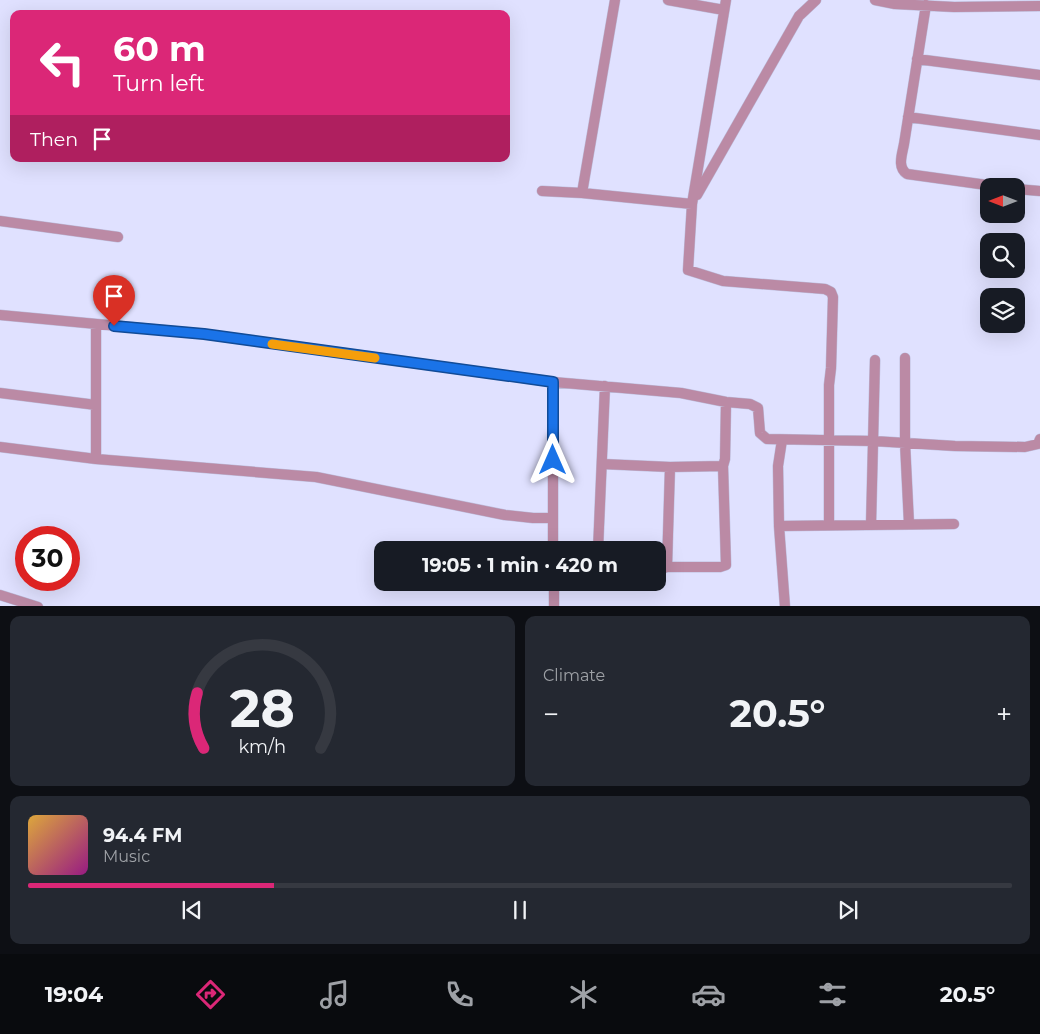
<!DOCTYPE html>
<html lang="en">
<head>
<meta charset="utf-8">
<style>
	:root { --surface:#171b24; --page:#242831; --text:#f1f3f6; --muted:#9ea1a6; --line:#363941; --accent:#db2777 }
	body { margin:0; font-family:Montserrat,sans-serif; background:var(--page); color:var(--text); height:100vh; display:flex; flex-direction:column; font-size:19px; white-space:nowrap }
	* { box-sizing:border-box; margin:0 }
	p { font-size:16px; color:var(--muted) }
	.icon { flex:none; width:28px; height:28px; fill:none; stroke:currentColor; stroke-width:2; stroke-linecap:round; stroke-linejoin:round }
	.map { position:relative; height:606px; overflow:hidden }
	.side { display:flex; flex-direction:column; gap:10px; padding:10px; background:#0d0f14; flex:1 }
	.side>* { flex:none }
	.hud { position:absolute; left:10px; top:10px; width:500px; height:152px; border-radius:10px; box-shadow:0 5px 20px #0002; background:#db2777; color:#fff; overflow:hidden }
	.needle { width:32px; rotate:270deg }
	.controls { position:absolute; left:980px; top:178px; display:grid; gap:10px }
	.controls a { display:grid; place-items:center; width:45px; height:45px; border-radius:10px; background:var(--surface); box-shadow:0 5px 20px #0002; font-size:25px }
	.speed { position:absolute; left:15px; top:526px; display:flex; gap:10px; font-size:25px; font-weight:700; text-align:center }
	.speed>* { display:grid; place-content:center; width:65px; height:65px; border-radius:50%; background:var(--surface); box-shadow:0 5px 20px #0002; line-height:1 }
	.speed .limit { border:8px solid #d22; background:#fff; color:#111 }
	.pin { position:absolute; display:grid; place-items:center; width:42px; height:42px; color:#fff; margin:-51px -21px; border-radius:50% 50% 50% 0; rotate:-45deg; box-shadow:0 0 5px #0007 }
	.pin .icon { rotate:45deg }
	.me { position:absolute; width:55px; margin:-28px; rotate:0deg; stroke-linejoin:round; filter:drop-shadow(0 0 4px #0008) }
	.turn { display:flex; align-items:center; gap:18px; height:105px; padding:0 20px; font-size:22px }
	.turn .icon { width:65px; height:65px; stroke-width:2.5 }
	.turn b { display:block; font-size:35px; line-height:42px }
	.then { display:flex; align-items:center; height:48px; padding:0 20px; background:#0003; gap:10px; font-size:19px }
	.big { font-size:38px; font-weight:700; line-height:1.1 }
	.side .widget { flex:1; display:flex; flex-direction:column; justify-content:center; gap:8px; min-width:0; padding:0 18px; border-radius:10px; background:var(--page) }
	.side .dial { align-items:center; gap:0 }
	.dial svg { height:130px; overflow:visible; fill:none; stroke:var(--line); stroke-width:7; stroke-linecap:round; text-anchor:middle }
	.dial text { fill:var(--text); stroke:none }
	.song { display:flex; align-items:center; gap:15px }
	.cover { width:60px; height:60px; border-radius:8px; background:linear-gradient(135deg,hsl(40 70% 55%),hsl(310 70% 35%)) }
	.played { height:5px; border-radius:2px; background:linear-gradient(90deg,var(--accent) 25%,var(--line) 25%) }
	.keys { display:flex; justify-content:space-around; direction:ltr }
	.heat { display:flex; justify-content:space-between; align-items:center; font-size:28px; direction:ltr }
	.side .tiles { flex:1; display:grid; gap:10px; grid-template-columns:1fr 1fr }
	.widget:last-child { grid-column:span 2 }
	.trip { position:absolute; left:374px; top:541px; width:292px; height:50px; border-radius:10px; background:var(--surface); box-shadow:0 5px 20px #0002; font-weight:700; line-height:50px; text-align:center }
	.tabs { display:flex; height:80px; justify-content:space-around; align-items:center; background:#090b0e; color:var(--muted) }
	.tabs .icon { width:35px; height:35px }
	.tabs .active { color:var(--accent) }
	.tabs b { font-size:22px; color:var(--text) }
	.map>svg:first-child { display:block }
	.lines { fill:none; stroke-linecap:round; stroke-linejoin:round }
	.minor-casing { stroke:#bdbddb; stroke-width:11 }
	.minor { stroke:#bb8aa5; stroke-width:10 }
	.route-casing { stroke:#114b97; stroke-width:12 }
	.route { stroke:#1a73e8; stroke-width:9 }
	.slow { stroke:#f59e0b; stroke-width:9 }
</style>
</head>
<body>
<div class="map">
<svg width="1040" height="607" viewBox="0 0 1040 607">
	<rect width="100%" height="100%" fill="#e0e1ff"/>
	<g class="lines">
		<!-- minor casing -->
		<g class="minor-casing">
			<path id="minor" d="M668 0 724 10
				M726 0 692 204 688 270 723 281 825 289 831 292 833 297 831 368 829 385V525
				M875 0 895 4 954 7 1040 6
				M926 5 904 144C902 155 897 167 907 174L994 186
				M917 59 1040 75
				M908 117 1040 135
				M1016 189 1040 191
				M542 191 582 193 692 204
				M582 193 615 0
				M697 195 799 16 816 0
				M0 221 118 237
				M0 315 204 334 553 382 681 393 726 402 750 404 758 408 760 433 767 439 873 441 955 446 1025 447 1038 444 1040 439
				M905 358V443L909 524
				M553 382V550
				M0 393 96 405V324
				M782 440 778 466 779 526 785 607
				M0 447 96 459 316 477 505 515 533 518H553
				M96 459V405
				M602 464 670 467 723 466
				M871 525 875 360
				M779 526 954 524
				M598 550 605 386
				M667 567 670 467
				M658 570 667 567H720L726 565 723 466 725 459 726 402
				M554 582V607
				M0 595 38 607"/>
		</g>
		<!-- minor -->
		<use href="#minor" class="minor"/>
	</g>
	<g class="lines">
		<!-- route casing -->
		<g class="route-casing">
			<path id="route" d="M114 326 204 334 553 382V460"/>
		</g>
		<!-- route -->
		<use href="#route" class="route"/>
		<!-- slow -->
		<path class="slow" d="M272 344 375 358"/>
	</g>
</svg>
<div class="controls">
<a><svg class="needle" viewBox="-14 -14 28 28"><path d="M0-13l5 13h-10z" fill="#e53935"/><path d="M0 13l5-13h-10z" fill="#9ea1a6"/></svg></a>
<a><svg class="icon" aria-label="search" viewBox="0 0 24 24"><circle cx="10" cy="10" r="6"/><path d="M15 15l6 6"/></svg></a>
<a><svg class="icon" aria-label="layers" viewBox="0 0 24 24"><path d="M12 4l9 5-9 5-9-5zM3 14l9 5 9-5"/></svg></a>
</div>
<div class="speed"><div class="limit">30</div></div>
<div class="pin" style="left:114px;top:326px;background:#d93025"><svg class="icon" aria-label="arrive" viewBox="0 0 24 24"><path d="M6 21V4h12l-3 4 3 4H6"/></svg></div>
<svg class="me" style="left:553px;top:460px" viewBox="-20 -20 40 40"><path d="M0-17L14 15 0 8-14 15z" fill="#1a73e8" stroke="#fff" stroke-width="4"/></svg>
<div class="trip">19:05 · 1 min · 420 m</div>
<div class="hud">
<div class="turn"><svg class="icon" aria-label="left" viewBox="0 0 24 24"><path d="M17 20v-9H6M10 6l-5 5 5 5"/></svg><div><b>60 m</b>Turn left</div></div>
<div class="then">Then<svg class="icon" aria-label="arrive" viewBox="0 0 24 24"><path d="M6 21V4h12l-3 4 3 4H6"/></svg></div>
</div>
</div>
<section class="side">
<div class="tiles">
<div class="widget dial"><svg viewBox="0 0 100 80">
<path d="M14 69A42 42 0 1 1 86 69"/>
<path d="M14 69A42 42 0 0 1 10 35" stroke="#db2777"/>
<text x="50" y="56" font-size="32" font-weight="700">28</text>
<text x="50" y="72" font-size="11">km/h</text>
</svg></div>
<div class="widget"><p>Climate</p>
<div class="heat"><a>−</a><b class="big">20.5°</b><a>+</a></div>
</div>
<div class="widget">
<div class="song"><i class="cover"></i><div><b>94.4 FM</b><p>Music</p></div></div>
<div class="played"></div>
<div class="keys"><svg class="icon" aria-label="previous" viewBox="0 0 24 24"><path d="M18 5L8 12l10 7zM5 5v14"/></svg><svg class="icon" aria-label="pause" viewBox="0 0 24 24"><path d="M8 5v14M16 5v14"/></svg><svg class="icon" aria-label="next" viewBox="0 0 24 24"><path d="M6 5l10 7-10 7zM19 5v14"/></svg></div>
</div>
</div>
</section>
<nav class="tabs">
<b>19:04</b>
<svg class="icon active" aria-label="directions" viewBox="0 0 24 24"><path d="M12 3l9 9-9 9-9-9zM9 14v-3h6M13 9l2 2-2 2"/></svg>
<svg class="icon" aria-label="music" viewBox="0 0 24 24"><path d="M9 18V5l10-2v13"/><circle cx="6" cy="18" r="3"/><circle cx="16" cy="16" r="3"/></svg>
<svg class="icon" aria-label="phone" viewBox="0 0 24 24"><path d="M5 4h4l2 5-3 2q2 4 5 5l2-3 5 2v4C11 20 4 13 5 4z"/></svg>
<svg class="icon" aria-label="climate" viewBox="0 0 24 24"><path d="M12 3v18M4 7l16 10M4 17L20 7"/></svg>
<svg class="icon" aria-label="car" viewBox="0 0 24 24"><path d="M5 17H2v-5l4-1 3-4h7l3 4 3 1v5h-3M9 17h6M6 11h13"/><circle cx="7" cy="17" r="2"/><circle cx="17" cy="17" r="2"/></svg>
<svg class="icon" aria-label="filters" viewBox="0 0 24 24"><path d="M4 7h16M4 17h16"/><circle cx="9" cy="7" r="2"/><circle cx="15" cy="17" r="2"/></svg>
<b>20.5°</b>
</nav>
</body>
</html>
